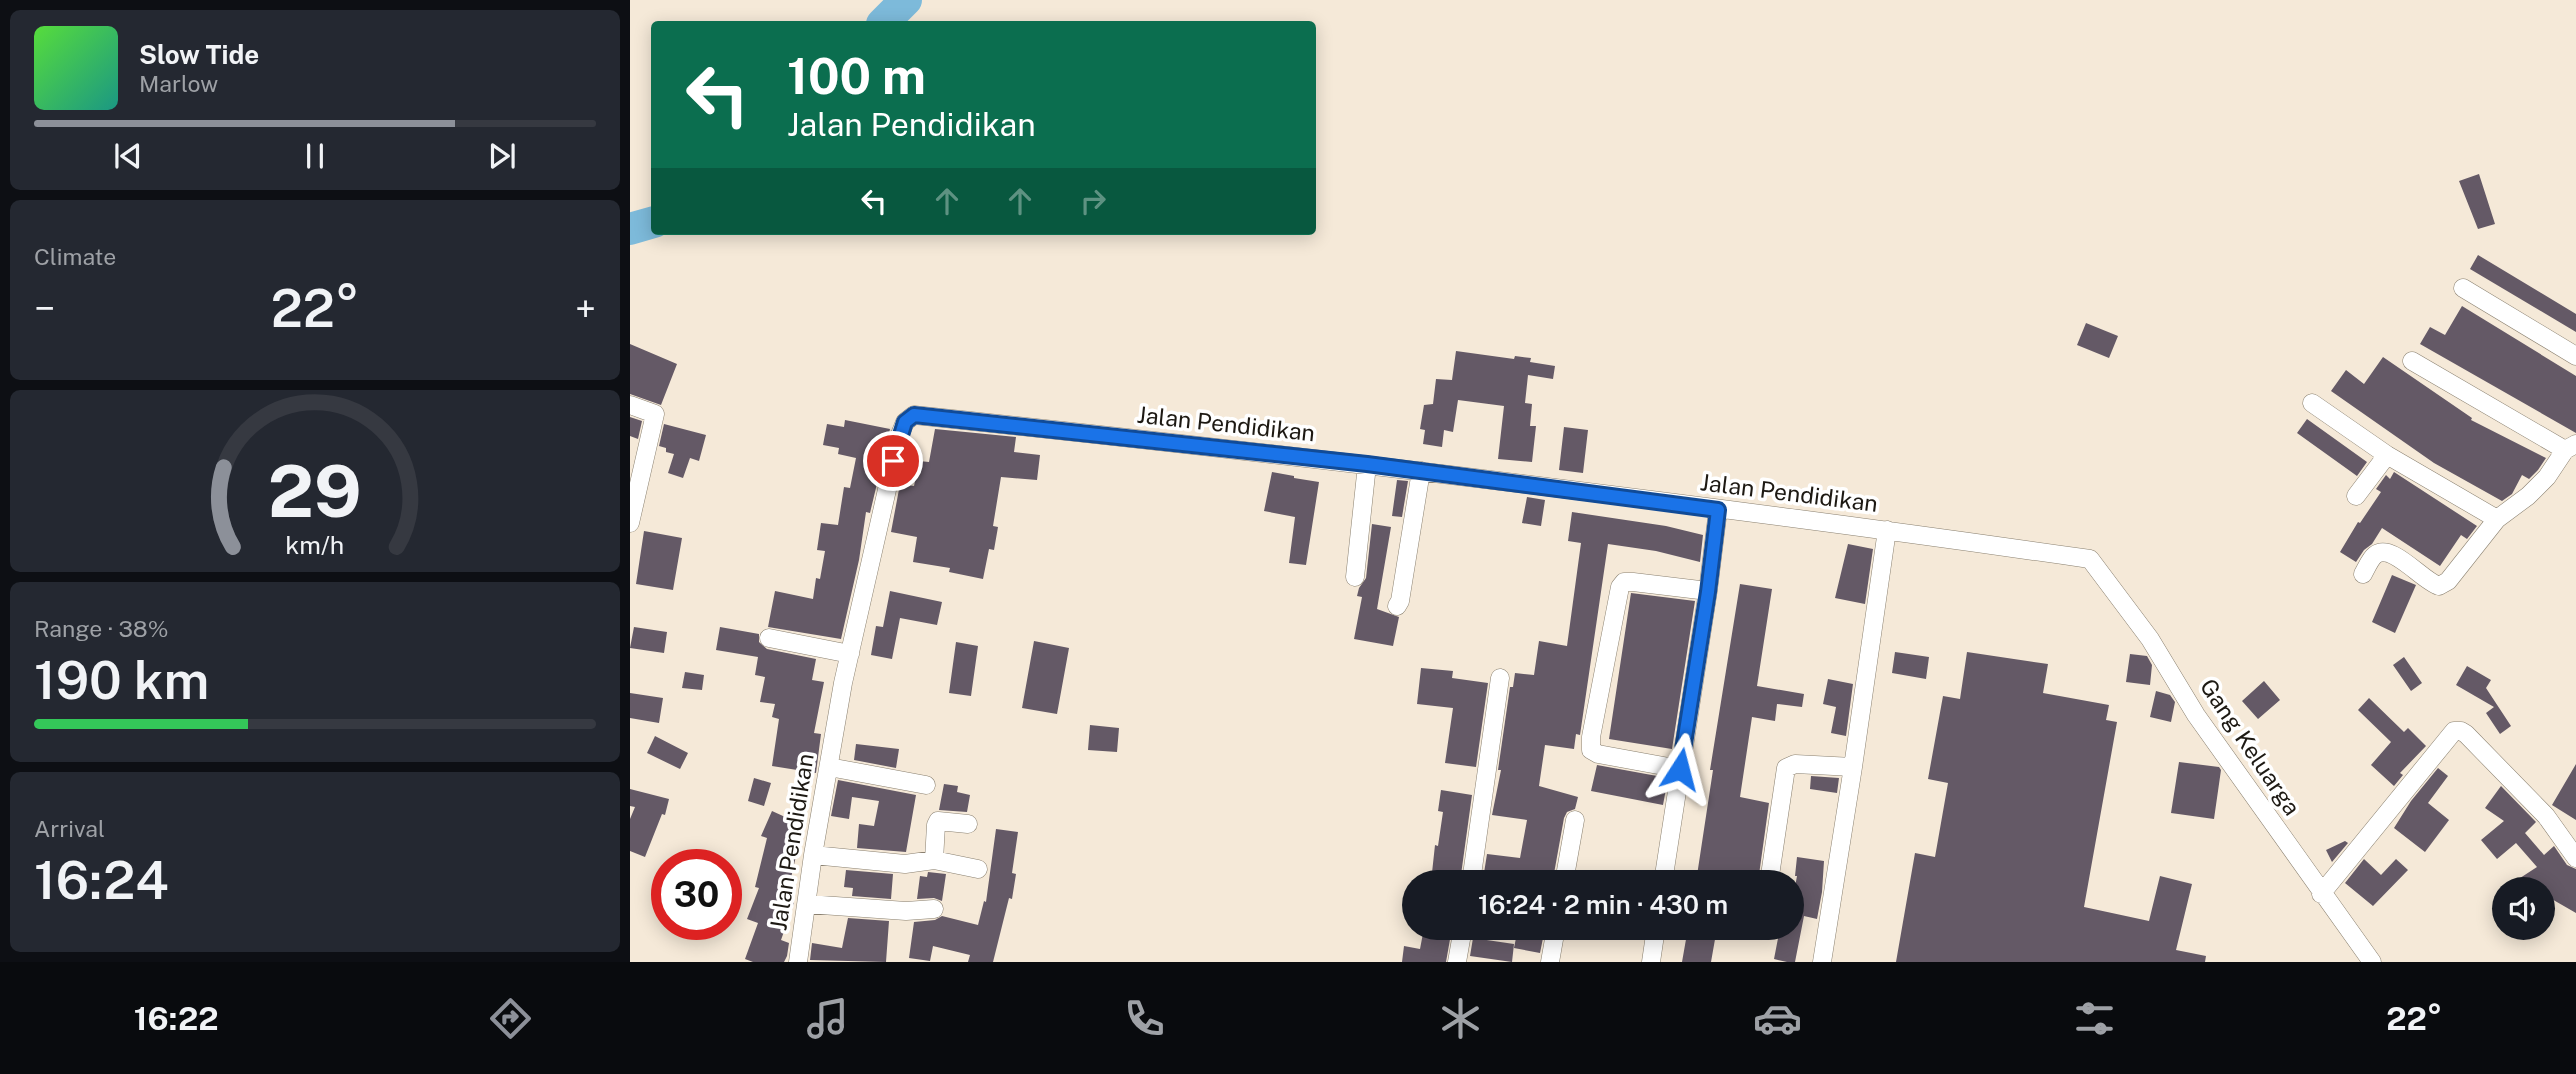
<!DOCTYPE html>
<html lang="en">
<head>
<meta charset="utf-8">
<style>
	:root { --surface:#171b24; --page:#242831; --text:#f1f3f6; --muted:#9ea1a6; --line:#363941; --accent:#8c9099 }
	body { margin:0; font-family:"Public Sans",sans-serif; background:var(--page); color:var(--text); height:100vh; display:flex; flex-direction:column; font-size:26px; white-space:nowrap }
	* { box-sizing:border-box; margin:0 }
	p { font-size:23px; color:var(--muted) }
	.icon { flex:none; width:38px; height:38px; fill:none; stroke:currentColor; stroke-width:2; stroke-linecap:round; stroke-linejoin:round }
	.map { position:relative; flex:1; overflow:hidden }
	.drawer { display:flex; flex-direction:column; gap:10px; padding:10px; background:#0d0f14; width:630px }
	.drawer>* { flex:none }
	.hud { position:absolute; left:21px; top:21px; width:665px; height:214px; border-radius:7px; box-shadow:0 4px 18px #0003; background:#0b6e4f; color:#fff; overflow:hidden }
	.controls { position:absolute; left:1862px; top:877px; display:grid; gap:14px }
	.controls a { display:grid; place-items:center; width:63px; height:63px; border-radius:50%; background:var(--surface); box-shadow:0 4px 18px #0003; font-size:35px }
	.speed { position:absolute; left:21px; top:849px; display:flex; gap:14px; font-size:35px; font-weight:700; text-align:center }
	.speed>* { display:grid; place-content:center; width:91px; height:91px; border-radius:50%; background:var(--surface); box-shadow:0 4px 18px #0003; line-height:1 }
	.speed .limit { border:10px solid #d22; background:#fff; color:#111 }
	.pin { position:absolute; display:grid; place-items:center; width:60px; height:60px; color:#fff; margin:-30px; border:4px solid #fff; border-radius:50%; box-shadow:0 2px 7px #0007 }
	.me { position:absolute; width:77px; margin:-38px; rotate:9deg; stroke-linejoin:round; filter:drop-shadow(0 0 5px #0008) }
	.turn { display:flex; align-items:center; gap:24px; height:147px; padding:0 21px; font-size:32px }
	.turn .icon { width:91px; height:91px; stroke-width:2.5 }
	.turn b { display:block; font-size:49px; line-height:60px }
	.lanes { display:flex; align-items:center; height:66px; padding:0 21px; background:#0003; justify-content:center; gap:35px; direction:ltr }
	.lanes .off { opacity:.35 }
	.big { font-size:52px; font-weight:600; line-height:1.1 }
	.drawer .tile { flex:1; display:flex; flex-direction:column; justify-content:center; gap:10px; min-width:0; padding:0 24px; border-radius:10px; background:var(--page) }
	.drawer .dial { align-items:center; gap:0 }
	.dial svg { height:182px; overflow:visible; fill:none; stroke:var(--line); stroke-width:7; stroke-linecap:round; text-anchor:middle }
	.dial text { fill:var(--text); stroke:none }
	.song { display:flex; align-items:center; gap:21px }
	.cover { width:84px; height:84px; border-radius:10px; background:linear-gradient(135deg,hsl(110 70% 55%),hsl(170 70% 35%)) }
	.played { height:7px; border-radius:4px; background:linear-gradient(90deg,var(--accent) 75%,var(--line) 75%) }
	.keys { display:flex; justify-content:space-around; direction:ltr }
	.heat { display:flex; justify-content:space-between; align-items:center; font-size:38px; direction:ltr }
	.charge { height:10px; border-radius:5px; background:linear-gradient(90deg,#34c759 38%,var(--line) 0) }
	.trip { position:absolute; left:772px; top:870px; width:402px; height:70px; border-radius:35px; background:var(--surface); box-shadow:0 4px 18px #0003; font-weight:600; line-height:70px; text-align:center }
	.menu { display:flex; height:112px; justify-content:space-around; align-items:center; background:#090b0e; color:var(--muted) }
	.menu .icon { width:49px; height:49px }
	.menu .active { color:var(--accent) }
	.menu b { font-size:32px; color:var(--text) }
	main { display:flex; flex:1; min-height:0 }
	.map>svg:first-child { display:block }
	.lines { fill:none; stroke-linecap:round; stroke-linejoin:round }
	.river { stroke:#7dbada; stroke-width:32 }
	.building { fill:#645966 }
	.street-casing { stroke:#8a8070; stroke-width:19 }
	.street { stroke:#fff; stroke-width:18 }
	.route-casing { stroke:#114b97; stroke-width:18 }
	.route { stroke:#1a73e8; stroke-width:12 }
	.labels { text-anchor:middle; stroke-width:7; stroke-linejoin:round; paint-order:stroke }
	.street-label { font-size:23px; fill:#1d1913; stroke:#fff }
</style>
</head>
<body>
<main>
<section class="drawer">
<div class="tile">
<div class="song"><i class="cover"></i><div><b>Slow Tide</b><p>Marlow</p></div></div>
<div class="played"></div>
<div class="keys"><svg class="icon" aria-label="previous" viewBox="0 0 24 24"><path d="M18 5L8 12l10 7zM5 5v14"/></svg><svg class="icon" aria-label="pause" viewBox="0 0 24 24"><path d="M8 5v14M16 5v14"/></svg><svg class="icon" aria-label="next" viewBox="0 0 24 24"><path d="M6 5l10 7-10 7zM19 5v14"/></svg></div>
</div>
<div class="tile"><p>Climate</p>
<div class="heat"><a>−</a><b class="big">22°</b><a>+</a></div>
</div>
<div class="tile dial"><svg viewBox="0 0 100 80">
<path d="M14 69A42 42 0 1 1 86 69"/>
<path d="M14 69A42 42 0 0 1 10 34" stroke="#8c9099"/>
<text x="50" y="56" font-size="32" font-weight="700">29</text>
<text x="50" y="72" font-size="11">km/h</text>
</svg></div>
<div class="tile"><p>Range · 38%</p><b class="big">190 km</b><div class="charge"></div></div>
<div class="tile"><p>Arrival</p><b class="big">16:24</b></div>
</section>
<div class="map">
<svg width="1946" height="962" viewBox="0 0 1946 962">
	<rect width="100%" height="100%" fill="#f5e9d8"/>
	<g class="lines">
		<!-- river -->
		<path class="river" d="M252 24 276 0
			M0 229 24 222"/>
	</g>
	<!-- building -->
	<path class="building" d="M1849 174 1865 224 1848 229 1829 181Z
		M1848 255 1946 314V332L1840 269Z
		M1832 306 1946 376V433L1790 344 1800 327 1815 335Z
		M1456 323 1488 336 1479 358 1447 345Z
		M0 344 47 364 31 405 0 394Z
		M826 351 884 359 885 356 901 358 900 362 925 366 923 379 898 375 895 403 902 404 900 426H906L902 462 868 459 874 406 828 400 823 432 814 430 812 447 793 444 795 430 790 429 794 405 803 404 806 379 822 380Z
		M1753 357 1842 418 1841 420 1916 458 1908 470 1899 479 1892 475 1882 494 1872 501 1804 463 1701 391 1716 370 1734 384Z
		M0 417 12 421 8 439 0 436Z
		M1677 419 1737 462 1727 476 1667 433Z
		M215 420 260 429 240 513 236 512 229 560 211 639 138 627 145 591 183 599 186 578 190 579 195 551 187 550 191 523 208 525 214 487 220 488 226 458 208 454 209 448 193 445 197 424 214 427Z
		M34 424 76 435 69 461 60 458 53 478 38 473 44 454 36 452V448L29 446Z
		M934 427 958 430 953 473 929 470Z
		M305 429 386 437 384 452 410 455 407 480 371 477 363 526 368 527 364 550 359 549 353 579 319 572 320 568 283 562 287 537 261 532 270 484 284 486 289 461 299 462Z
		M642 472 664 476V478L689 482 676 565 659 563 665 517 634 511Z
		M1764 472 1847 526 1837 539 1831 535 1810 566 1752 528 1742 544 1734 550 1726 562 1710 552 1728 522 1730 523 1751 492 1746 489 1756 475 1760 479Z
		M767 480 778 481 772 517 762 516Z
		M897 497 915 500 911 526 892 523Z
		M942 512 1036 526 1073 535 1070 562 1026 551 978 544 950 735 946 734 944 749 915 745 909 786 948 797 945 809 937 812 934 818 923 879 885 874 884 877 854 873 857 854 890 858 897 820 862 815 871 770H868L880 687H883L885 673 904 675 909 641 937 646 951 543 938 541Z
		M742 524 761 527 747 609 769 617 763 646 724 639 732 597 727 596 729 588 736 578Z
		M14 531 52 538 43 590 6 584Z
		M1218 544 1243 549 1235 604 1205 598Z
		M1762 575 1786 585 1765 633 1742 622Z
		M1110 584 1142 589 1127 686 1174 694 1172 707 1147 704 1145 721 1122 717 1110 797 1139 803 1128 882 1093 875 1092 882H1066L1083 770H1080Z
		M260 591 312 602 307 625 270 618 262 659 241 655 246 626 253 627Z
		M1001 593 1065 601 1042 749 979 739Z
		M4 627 37 632 34 653 0 648Z
		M90 627 129 634V642L137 649 186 659 182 680 194 682 184 733 191 734 186 773 142 766 149 719 142 717 145 704 130 702 135 677 125 675 128 657 86 650Z
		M404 641 439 648 427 714 392 708Z
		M326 642 348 646 341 696 319 693Z
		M1265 652 1299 657 1296 679 1262 673Z
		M1337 652 1418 664 1413 693 1479 705 1476 720 1487 722 1454 907 1519 921 1530 876 1562 884 1546 950 1576 956 1575 962H1266L1285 853 1305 857 1318 783 1298 779 1313 696 1330 699Z
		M1500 654 1517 656 1522 665 1520 685 1496 682Z
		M1774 657 1792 683 1781 691 1763 665Z
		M1837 666 1861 680 1856 688 1881 726 1870 734 1856 713 1864 707 1826 685Z
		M791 668 823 671 822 678 858 683 846 767 815 763 823 708 787 704Z
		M55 672 74 675 72 690 52 688Z
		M1198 679 1223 684 1216 736 1201 733 1206 707 1193 704Z
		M1634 681 1650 700 1628 719 1612 701Z
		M1526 691 1540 695 1545 702 1541 722 1520 717Z
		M0 693 33 698 29 723 0 718Z
		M1739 698 1774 732 1778 728 1796 746 1770 773 1773 775 1764 786 1741 765 1761 742 1728 710Z
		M460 725 489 728 487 752 458 750Z
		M25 736 58 753 50 769 17 753Z
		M226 744 269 749 266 768 224 760Z
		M1549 762 1589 767 1591 770 1584 819 1541 813Z
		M1946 764V820L1922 805Z
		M967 765 1038 778 1033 805 961 791Z
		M1808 768 1818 776 1798 803 1819 820 1795 852 1764 828 1781 801Z
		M1181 776 1209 778 1207 793 1180 789Z
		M124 778 141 783 134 806 118 801Z
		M208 780 286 795 276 852 227 848 229 824 244 826 249 801 222 797 219 819 201 816Z
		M314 784 328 786 327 792 340 795 337 812 309 810Z
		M1871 786 1906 822 1895 833 1914 855 1924 846 1937 865 1946 869V913L1913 894V889H1893L1887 880 1907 867 1886 843 1867 859 1851 840 1874 821 1855 808Z
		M0 789 39 799 35 815 32 814 15 857 0 851V819L5 807 0 806Z
		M811 790 842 795 830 882H801L805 845 808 846 813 812 808 811Z
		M142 811 175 826 163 855 166 856 156 900 164 903 151 940 159 943 157 956 154 962H123L115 959 128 923 117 919 129 888 125 887 137 838 131 836Z
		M366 829 388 832 382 873 386 874 382 899 379 898 363 962H338L340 955 303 946 300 961 279 958 284 922 305 920 312 916 348 925 354 901 356 902Z
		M1715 841 1718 843 1702 862 1696 850Z
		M1167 857 1194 861 1192 892 1187 919 1174 916 1165 962H1157L1144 959 1150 928H1162V903L1167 876H1165Z
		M1734 859 1751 875 1766 859 1778 870 1743 906 1715 883Z
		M216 870 263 874 261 899 222 896 223 888 214 887Z
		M298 872 316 874 312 901 304 898 287 899 290 876 297 877Z
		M218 918 259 921 256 962 180 960 182 943 212 948Z
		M794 928H822L816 962H772L774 946 790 949Z
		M888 928H915L910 953 884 948Z
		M1058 928H1087L1081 962H1052Z
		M843 938 884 944 882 962 840 956Z"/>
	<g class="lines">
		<!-- street casing -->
		<g class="street-casing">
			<path id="street" d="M1833 288 1946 356
				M1782 361 1935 450
				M1682 403 1757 455 1867 519
				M0 405 25 414 0 523
				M1726 496 1757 455
				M1733 574C1736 569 1740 559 1745 555 1762 542 1792 581 1809 586L1818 581 1867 519 1898 496 1917 477 1935 450 1946 444
				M725 577 737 465
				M767 606 770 601 791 471
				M139 638 220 654
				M199 767 296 785
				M1050 769 968 754 961 750V737L990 587 994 582H1003L1078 591
				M183 855 275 864 304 860 348 869
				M304 860 306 825 308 821 338 824
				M841 882 870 678
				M934 882 945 820
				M1033 882 1078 591 1088 510
				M1139 882 1156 768 1165 764 1223 767
				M1691 894 1824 731H1831L1836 734 1916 816 1946 858
				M177 904 276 911 304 909
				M168 962 183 855 213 683 269 437 275 422 284 415C677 456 1069 503 1460 559L1520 639 1566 715 1742 962
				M827 962 833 928
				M920 962 926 928
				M1021 962 1026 928
				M1192 962 1223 767 1257 530"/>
		</g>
		<!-- street -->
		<use href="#street" class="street"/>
	</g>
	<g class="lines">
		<!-- route casing -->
		<g class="route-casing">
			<path id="route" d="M263 461 275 422 284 415 737 464 1088 510 1078 592 1050 769"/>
		</g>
		<!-- route -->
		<use href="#route" class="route"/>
	</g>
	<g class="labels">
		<!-- street labels -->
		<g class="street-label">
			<text transform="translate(596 424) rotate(6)" y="8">Jalan Pendidikan</text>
			<text transform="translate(1159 493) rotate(7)" y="8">Jalan Pendidikan</text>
			<text transform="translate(1620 747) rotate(56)" y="8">Gang Keluarga</text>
			<text transform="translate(162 842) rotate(-81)" y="8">Jalan Pendidikan</text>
		</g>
	</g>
</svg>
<div class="controls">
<a><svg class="icon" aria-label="sound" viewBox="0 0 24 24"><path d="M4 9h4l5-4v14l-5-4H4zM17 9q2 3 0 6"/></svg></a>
</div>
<div class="speed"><div class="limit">30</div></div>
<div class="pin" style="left:263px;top:461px;background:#d93025"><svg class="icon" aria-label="arrive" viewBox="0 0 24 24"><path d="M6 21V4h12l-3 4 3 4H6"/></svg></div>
<svg class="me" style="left:1050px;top:769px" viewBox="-20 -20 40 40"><path d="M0-17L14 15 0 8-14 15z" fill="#1a73e8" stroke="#fff" stroke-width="4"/></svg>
<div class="trip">16:24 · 2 min · 430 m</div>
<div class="hud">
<div class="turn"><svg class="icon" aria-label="left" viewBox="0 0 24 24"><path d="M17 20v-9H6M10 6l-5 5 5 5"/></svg><div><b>100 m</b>Jalan Pendidikan</div></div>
<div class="lanes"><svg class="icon" aria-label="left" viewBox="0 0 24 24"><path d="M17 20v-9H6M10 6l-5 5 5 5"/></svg><svg class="icon off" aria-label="ahead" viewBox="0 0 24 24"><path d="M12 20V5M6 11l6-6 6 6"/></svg><svg class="icon off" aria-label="ahead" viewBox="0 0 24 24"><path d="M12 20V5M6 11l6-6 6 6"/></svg><svg class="icon off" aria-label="right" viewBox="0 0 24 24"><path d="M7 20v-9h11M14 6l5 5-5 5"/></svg></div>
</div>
</div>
</main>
<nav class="menu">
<b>16:22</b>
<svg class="icon active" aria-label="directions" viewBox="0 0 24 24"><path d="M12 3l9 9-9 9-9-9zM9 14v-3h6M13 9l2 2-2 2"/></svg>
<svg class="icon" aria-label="music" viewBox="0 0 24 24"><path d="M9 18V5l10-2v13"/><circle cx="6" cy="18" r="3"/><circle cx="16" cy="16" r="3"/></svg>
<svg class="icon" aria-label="phone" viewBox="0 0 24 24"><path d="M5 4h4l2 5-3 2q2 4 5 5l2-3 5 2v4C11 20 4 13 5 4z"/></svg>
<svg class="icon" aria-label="climate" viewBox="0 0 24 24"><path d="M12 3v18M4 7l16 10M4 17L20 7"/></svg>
<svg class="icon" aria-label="car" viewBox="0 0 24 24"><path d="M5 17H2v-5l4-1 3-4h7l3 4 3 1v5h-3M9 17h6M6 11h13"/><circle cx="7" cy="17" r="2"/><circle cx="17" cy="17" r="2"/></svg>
<svg class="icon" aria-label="filters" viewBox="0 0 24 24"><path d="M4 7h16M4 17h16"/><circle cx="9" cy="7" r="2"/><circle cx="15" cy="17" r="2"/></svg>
<b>22°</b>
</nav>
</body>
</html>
